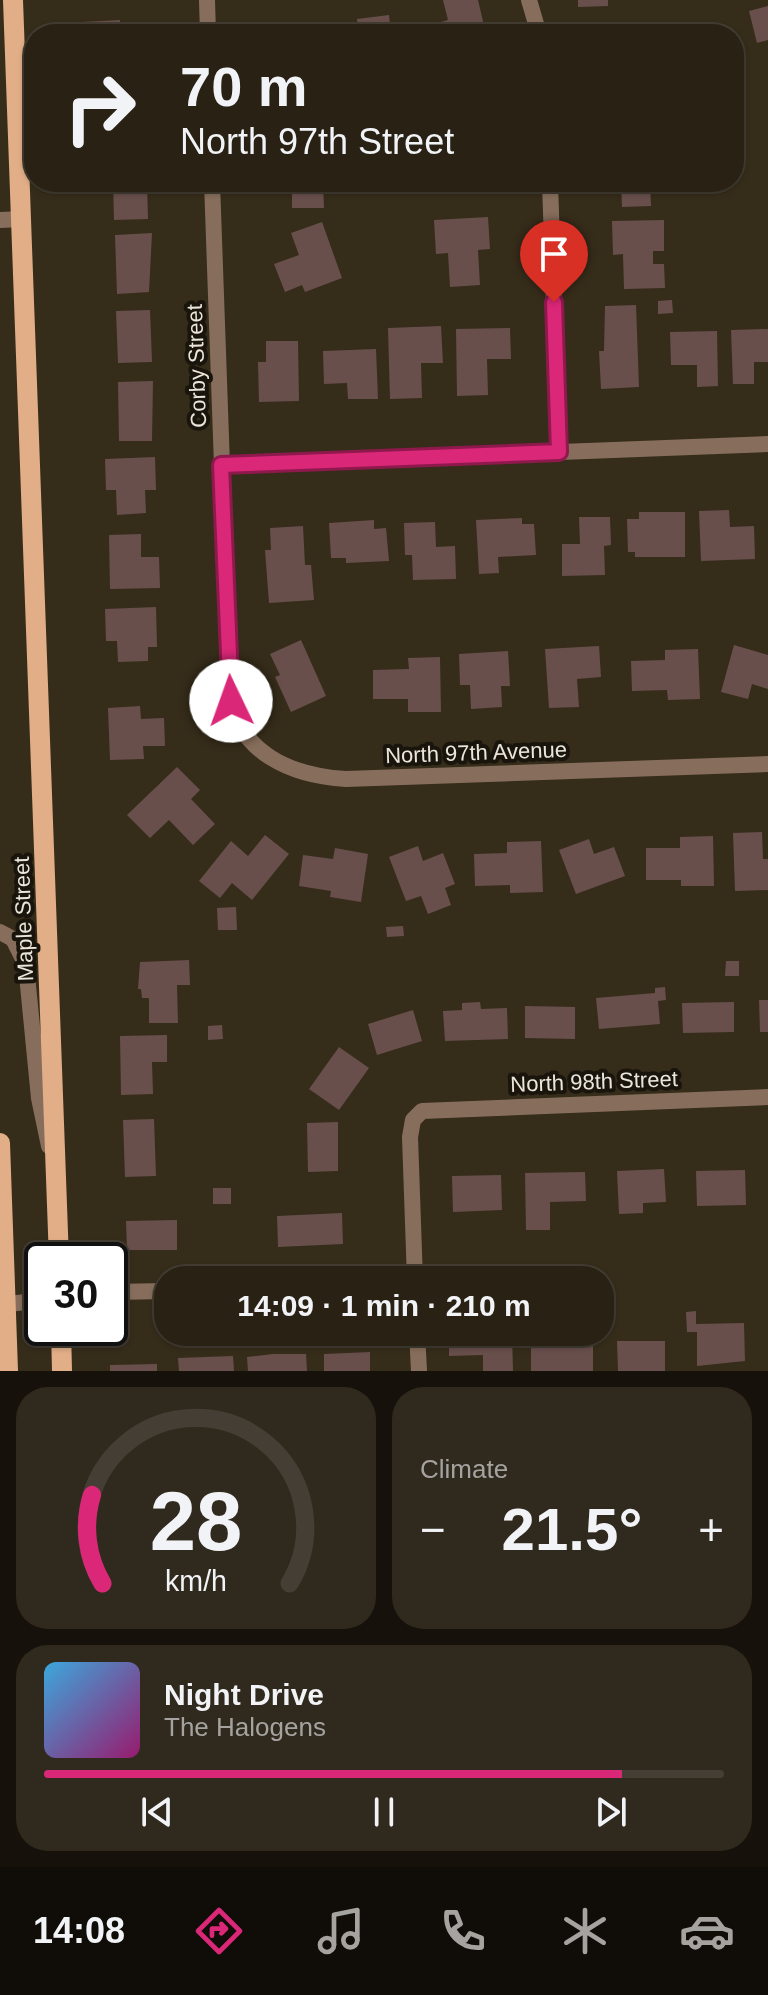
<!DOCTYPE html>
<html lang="en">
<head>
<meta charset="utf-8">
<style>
	:root { --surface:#282114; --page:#30291d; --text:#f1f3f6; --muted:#a5a3a0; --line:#443e34; --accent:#db2777 }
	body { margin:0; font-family:Arial,sans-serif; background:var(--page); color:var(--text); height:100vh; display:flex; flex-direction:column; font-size:30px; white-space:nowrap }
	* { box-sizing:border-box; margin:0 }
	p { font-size:26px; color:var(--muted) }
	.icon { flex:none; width:44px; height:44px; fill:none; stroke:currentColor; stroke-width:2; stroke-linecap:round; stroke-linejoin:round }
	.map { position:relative; height:1371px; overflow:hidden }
	.details { display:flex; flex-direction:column; gap:16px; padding:16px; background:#16120b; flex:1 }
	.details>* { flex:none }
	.top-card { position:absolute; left:24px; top:24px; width:720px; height:168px; border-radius:32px; box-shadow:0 2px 6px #0004,0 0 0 2px var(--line); background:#282114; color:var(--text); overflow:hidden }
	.speed { position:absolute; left:24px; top:1242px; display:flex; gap:16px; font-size:40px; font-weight:700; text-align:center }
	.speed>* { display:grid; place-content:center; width:104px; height:104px; border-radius:50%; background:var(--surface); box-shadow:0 2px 6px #0004,0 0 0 2px var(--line); line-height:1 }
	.speed .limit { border:4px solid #111; border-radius:12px; background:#fff; color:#111 }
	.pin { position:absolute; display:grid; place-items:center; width:68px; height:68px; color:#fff; margin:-82px -34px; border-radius:50% 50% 50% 0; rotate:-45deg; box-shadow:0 0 8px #0007 }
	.pin .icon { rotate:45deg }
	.me { position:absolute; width:88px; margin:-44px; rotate:357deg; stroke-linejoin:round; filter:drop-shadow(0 0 6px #0008) }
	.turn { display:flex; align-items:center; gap:28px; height:168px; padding:0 24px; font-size:36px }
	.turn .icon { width:104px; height:104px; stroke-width:2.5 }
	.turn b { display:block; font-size:56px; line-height:68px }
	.big { font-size:60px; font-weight:700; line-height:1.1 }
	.details .widget { flex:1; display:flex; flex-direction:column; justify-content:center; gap:12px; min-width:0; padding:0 28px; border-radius:32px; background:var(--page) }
	.details .dial { align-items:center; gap:0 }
	.dial svg { height:208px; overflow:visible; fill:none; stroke:var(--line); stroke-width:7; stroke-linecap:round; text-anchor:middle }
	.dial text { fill:var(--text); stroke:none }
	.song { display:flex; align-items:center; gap:24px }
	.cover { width:96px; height:96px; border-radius:12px; background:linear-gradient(135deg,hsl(200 70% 55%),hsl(320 70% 35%)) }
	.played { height:8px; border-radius:4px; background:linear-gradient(90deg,var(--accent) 85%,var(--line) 85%) }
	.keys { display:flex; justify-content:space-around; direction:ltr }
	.heat { display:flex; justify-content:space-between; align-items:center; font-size:44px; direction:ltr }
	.details .tiles { flex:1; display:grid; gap:16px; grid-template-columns:1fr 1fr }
	.widget:last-child { grid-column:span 2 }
	.trip { position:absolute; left:154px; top:1266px; width:460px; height:80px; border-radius:32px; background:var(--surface); box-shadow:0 2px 6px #0004,0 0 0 2px var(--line); font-weight:700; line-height:80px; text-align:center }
	.tabs { display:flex; height:128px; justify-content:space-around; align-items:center; background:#100d08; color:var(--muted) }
	.tabs .icon { width:56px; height:56px }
	.tabs .active { color:var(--accent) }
	.tabs b { font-size:36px; color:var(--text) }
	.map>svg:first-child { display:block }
	.building { fill:#684f4c }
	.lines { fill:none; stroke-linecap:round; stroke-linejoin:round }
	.minor { stroke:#876e5c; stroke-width:16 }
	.tertiary { stroke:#876e5c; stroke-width:16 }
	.primary { stroke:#e1ae87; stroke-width:20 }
	.route-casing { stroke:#8e194d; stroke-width:20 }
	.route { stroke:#db2777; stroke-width:14 }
	.labels { text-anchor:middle; stroke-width:8; stroke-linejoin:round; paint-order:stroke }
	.street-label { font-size:22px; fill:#ebe5da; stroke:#19150d }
</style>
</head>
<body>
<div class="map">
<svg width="768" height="1371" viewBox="0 0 768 1371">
	<rect width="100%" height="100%" fill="#362c1a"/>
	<!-- building -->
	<path class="building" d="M443 0H478L486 34H428L426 26 448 20Z
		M578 0H608V6L578 7Z
		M768 6V40L757 43 749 11Z
		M389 15 391 34H341L358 30 357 19Z
		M120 20V26L140 25 141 34H82V22Z
		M113 182H147L148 219 114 220Z
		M292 182H323L324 208H292Z
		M621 182H650L651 206 622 207Z
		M488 217 490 249 478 250 480 285 450 287 448 253 436 254 434 220Z
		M664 220V251H653V264H664L665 288 624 289 623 254 613 255 612 221Z
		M322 222 342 278 305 292 302 285 285 292 274 264 299 255 291 233Z
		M152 233 149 292 117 294 115 235Z
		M672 300 673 313 658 314V301Z
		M636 305 639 387 601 389 599 351H604L605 306Z
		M150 310 152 362 118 363 116 311Z
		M441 326 443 363H421L422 398 390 399 388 328Z
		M510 328 511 359H487L488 395 457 396 456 329Z
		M768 329V362H754V384H733L731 330Z
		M717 331 718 386 697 387V365H671L670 332Z
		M266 341H298L299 401 259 402 258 362H266Z
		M376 349 378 399H348L347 383 324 384 323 351Z
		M153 381 152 441H119L118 382Z
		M155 457 156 490H145L146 513 117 515 116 490H106L105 459Z
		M729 510 730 527 754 526 755 559 701 561 699 511Z
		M639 512H685V557H635V552H628L627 519H639Z
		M579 517H610L611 545 604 546 605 575 562 576V544H580Z
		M522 518V524H534L536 555 498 557 499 573 479 574 476 520Z
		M374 520V529L386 528 389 561 346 563V558H331L329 523Z
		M435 522 436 547 455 546 456 579 413 580 412 555H405L404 523Z
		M303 526 305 565H311L314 600 269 603 265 550H271L270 528Z
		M141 534V557H159L160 588 110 589 109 535Z
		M156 607 157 647H148V661L118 662 117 641H106L105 609Z
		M301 640 326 696 291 712 275 677 280 675 270 654Z
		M734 645 768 655V689L752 684 748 699 721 692Z
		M599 646 601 677 577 679 579 707 549 708 545 649Z
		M698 649 700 699 668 700 667 690 632 691 631 661 665 660V650Z
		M508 651 510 686H501L502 707 471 709 470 685H460L459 654Z
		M440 657 441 712H408V699H373V670L409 669 408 658Z
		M140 706 141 719 164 718 165 746H143L144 759 110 760 108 708Z
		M177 767 200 790 191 799 215 824 193 845 169 820 150 838 127 815Z
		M762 832 763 859H768V890L735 891 733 833Z
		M265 835 289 854 252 900 232 883 220 898 199 881 231 841 248 856Z
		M713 836 714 886H681V880H646V848H680V837Z
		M589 839 594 854 614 847 625 876 576 894 559 850Z
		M541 841 543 892 510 893V885L475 886 474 854 507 853V842Z
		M418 846 423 861 443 853 455 884 445 888 451 905 428 914 421 896 406 901 389 857Z
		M335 848 368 854 361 902 330 897 331 891 299 886 303 855 333 859Z
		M236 907 237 930H218L217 908Z
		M403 926 404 936 387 937 386 927Z
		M189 960 190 985H177L178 1023H149V998H142L141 989H138L140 962Z
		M726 961H739V976H725Z
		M665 987 666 1000 658 1001 660 1024 599 1029 596 998 655 993V988Z
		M759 1000H768V1032H760Z
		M480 1002 481 1009 507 1008 508 1039 445 1041 443 1011 462 1010V1003Z
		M734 1002V1032L683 1033 682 1003Z
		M525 1006 575 1007V1039L525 1038Z
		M413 1010 422 1041 377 1055 368 1024Z
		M222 1025 223 1039 208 1040V1026Z
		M167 1035V1062H152L153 1094 121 1095 120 1036Z
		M339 1047 369 1068 339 1110 309 1089Z
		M154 1119 156 1176 125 1177 123 1120Z
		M338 1122V1171L308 1172 307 1123Z
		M664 1169 666 1202 643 1203V1213L619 1214 617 1171Z
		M745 1170 746 1205 697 1206 696 1171Z
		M585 1172 586 1201 550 1202V1230H526L525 1173Z
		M501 1175 502 1210 453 1212 452 1176Z
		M213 1188H231V1204H213Z
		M342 1213 343 1244 278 1247 277 1216Z
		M177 1220V1250H127L126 1221Z
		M696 1311V1324L744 1323 745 1361 697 1366V1332H687L686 1312Z
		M449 1332H512L513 1371H483V1355L449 1356Z
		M617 1341H665V1371H618Z
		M593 1345V1371H531V1346Z
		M370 1352V1371H324V1354Z
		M273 1354H306L307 1371H248L247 1357Z
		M233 1356 234 1371H179L178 1358Z
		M157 1364V1371H110V1365Z"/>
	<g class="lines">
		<!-- minor -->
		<path class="minor" d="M207 0 208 34
			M529 0 539 34
			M212 182 230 693C237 753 292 776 346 779L768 764
			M550 182 559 452
			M0 220 22 219
			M221 465 768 444
			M415 1280 410 1137 413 1120 422 1111 768 1097
			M110 1292 168 1291
			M417 1332 419 1371"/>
		<!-- tertiary -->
		<path class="tertiary" d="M0 932 13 939 26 965 39 1098 49 1146
			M0 1305 42 1300"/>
		<!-- primary -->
		<path class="primary" d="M13 0 59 1260
			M0 1143 8 1371
			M61 1328 62 1371"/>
	</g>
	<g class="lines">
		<!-- route casing -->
		<g class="route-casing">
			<path id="route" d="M231 701 221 465 559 452 554 302"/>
		</g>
		<!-- route -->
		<use href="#route" class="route"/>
	</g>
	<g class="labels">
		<!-- street labels -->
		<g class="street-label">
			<text transform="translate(196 366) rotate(-92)" y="8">Corby Street</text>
			<text transform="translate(476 752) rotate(-2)" y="8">North 97th Avenue</text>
			<text transform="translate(23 919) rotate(-92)" y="8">Maple Street</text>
			<text transform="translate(594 1081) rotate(-2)" y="8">North 98th Street</text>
		</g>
	</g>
</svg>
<div class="speed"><div class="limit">30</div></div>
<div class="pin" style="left:554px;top:302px;background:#d93025"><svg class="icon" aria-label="arrive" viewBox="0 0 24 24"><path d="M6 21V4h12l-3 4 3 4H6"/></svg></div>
<svg class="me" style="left:231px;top:701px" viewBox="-20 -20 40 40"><circle r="19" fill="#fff"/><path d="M0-13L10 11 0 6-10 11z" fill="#db2777"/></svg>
<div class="trip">14:09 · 1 min · 210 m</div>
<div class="top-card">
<div class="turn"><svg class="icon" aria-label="right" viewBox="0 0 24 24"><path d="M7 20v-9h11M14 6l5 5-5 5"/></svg><div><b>70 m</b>North 97th Street</div></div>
</div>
</div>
<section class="details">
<div class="tiles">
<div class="widget dial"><svg viewBox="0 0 100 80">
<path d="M14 69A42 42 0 1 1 86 69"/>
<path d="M14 69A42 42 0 0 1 10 35" stroke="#db2777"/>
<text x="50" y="56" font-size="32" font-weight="700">28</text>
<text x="50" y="72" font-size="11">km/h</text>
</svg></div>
<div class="widget"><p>Climate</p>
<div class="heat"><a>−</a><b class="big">21.5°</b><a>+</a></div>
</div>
<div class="widget">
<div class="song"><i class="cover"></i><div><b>Night Drive</b><p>The Halogens</p></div></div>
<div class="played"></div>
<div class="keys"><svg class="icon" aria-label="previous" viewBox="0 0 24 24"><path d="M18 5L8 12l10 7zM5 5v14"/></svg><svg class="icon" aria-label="pause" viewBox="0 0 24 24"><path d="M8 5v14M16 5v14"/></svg><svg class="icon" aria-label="next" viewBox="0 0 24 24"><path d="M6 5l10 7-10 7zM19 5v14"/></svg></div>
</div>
</div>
</section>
<nav class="tabs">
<b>14:08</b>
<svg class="icon active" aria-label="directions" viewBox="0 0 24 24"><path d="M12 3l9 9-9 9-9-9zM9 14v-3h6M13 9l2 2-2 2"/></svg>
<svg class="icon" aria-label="music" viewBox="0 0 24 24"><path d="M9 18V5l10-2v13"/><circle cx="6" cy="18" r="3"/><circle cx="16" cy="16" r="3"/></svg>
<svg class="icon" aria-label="phone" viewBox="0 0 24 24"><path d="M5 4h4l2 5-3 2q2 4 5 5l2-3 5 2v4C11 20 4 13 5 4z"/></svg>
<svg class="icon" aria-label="climate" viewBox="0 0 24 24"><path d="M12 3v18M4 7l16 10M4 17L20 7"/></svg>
<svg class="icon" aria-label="car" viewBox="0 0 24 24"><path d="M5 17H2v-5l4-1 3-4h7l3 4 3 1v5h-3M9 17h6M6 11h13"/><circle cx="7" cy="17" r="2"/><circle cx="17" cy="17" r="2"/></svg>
</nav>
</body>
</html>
